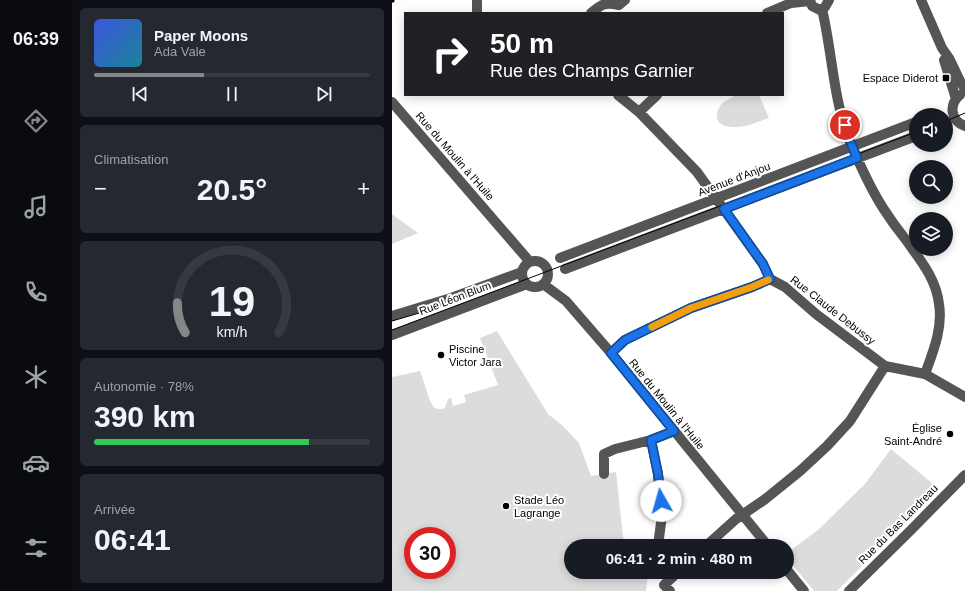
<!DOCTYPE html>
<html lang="fr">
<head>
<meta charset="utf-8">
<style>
	:root { --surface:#171b24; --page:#242831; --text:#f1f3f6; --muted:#9ea1a6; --line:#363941; --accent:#858687 }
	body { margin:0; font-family:Arial,sans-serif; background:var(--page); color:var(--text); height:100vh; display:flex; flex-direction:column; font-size:15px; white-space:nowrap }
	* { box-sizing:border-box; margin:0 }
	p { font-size:13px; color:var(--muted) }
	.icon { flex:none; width:22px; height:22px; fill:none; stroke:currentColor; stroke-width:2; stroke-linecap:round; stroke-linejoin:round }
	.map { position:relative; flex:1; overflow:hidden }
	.panel { display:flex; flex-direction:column; gap:8px; padding:8px; background:#0d0f14; width:320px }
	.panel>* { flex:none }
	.banner { position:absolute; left:12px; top:12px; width:380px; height:84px; border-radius:0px; box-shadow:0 2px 10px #0003; background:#202124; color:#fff; overflow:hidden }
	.fabs { position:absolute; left:517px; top:108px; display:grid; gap:8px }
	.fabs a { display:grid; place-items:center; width:44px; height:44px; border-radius:50%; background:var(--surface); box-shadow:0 2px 10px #0003; font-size:20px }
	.speed { position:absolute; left:12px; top:527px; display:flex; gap:8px; font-size:20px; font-weight:700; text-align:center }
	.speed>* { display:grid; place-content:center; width:52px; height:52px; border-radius:50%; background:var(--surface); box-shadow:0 2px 10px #0003; line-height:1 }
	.speed .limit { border:6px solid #d22; background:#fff; color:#111 }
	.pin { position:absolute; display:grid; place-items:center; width:34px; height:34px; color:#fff; margin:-17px; border:2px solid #fff; border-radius:50%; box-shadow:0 1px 4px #0007 }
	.me { position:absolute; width:44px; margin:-22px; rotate:353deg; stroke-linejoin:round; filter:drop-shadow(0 0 3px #0008) }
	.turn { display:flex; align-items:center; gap:14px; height:84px; padding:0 20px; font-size:18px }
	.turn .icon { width:52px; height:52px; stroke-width:2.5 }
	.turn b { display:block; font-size:28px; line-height:34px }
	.big { font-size:30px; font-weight:700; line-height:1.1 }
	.panel .tile { flex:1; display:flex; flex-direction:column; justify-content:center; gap:6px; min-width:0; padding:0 14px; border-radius:6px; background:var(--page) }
	.panel .dial { align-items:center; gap:0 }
	.dial svg { height:104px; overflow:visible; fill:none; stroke:var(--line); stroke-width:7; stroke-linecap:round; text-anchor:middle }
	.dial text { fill:var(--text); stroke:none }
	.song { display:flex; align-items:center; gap:12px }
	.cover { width:48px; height:48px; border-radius:6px; background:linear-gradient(135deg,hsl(230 70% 55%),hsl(190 70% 35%)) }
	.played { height:4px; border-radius:2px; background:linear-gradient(90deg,var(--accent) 40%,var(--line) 40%) }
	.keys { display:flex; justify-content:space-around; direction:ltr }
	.heat { display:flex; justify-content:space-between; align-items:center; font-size:22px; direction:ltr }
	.charge { height:6px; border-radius:3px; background:linear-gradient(90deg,#34c759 78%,var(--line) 0) }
	.trip { position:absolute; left:172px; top:539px; width:230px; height:40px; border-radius:20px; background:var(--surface); box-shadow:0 2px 10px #0003; font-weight:700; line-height:40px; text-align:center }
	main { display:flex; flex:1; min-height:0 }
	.dock { display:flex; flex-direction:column; width:72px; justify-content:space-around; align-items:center; background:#090b0e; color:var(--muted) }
	.dock .icon { width:28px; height:28px }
	.dock .active { color:var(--accent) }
	.dock b { font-size:18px; color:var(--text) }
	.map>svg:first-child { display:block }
	.green { fill:#dcdcdc; fill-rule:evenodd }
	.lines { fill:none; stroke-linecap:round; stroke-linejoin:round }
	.minor { stroke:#555; stroke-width:10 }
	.tram { stroke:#000; stroke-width:1 }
	.rail { stroke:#000; stroke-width:2.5; stroke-dasharray:6 2 1 2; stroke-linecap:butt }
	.route-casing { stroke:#114b97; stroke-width:10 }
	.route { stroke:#1a73e8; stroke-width:7 }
	.slow { stroke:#f59e0b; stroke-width:7 }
	.poi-dot { fill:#000; stroke:#fff; stroke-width:1.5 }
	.labels { text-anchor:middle; stroke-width:4; stroke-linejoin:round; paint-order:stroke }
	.poi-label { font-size:11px; fill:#000; stroke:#fff; text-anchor:end }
	.street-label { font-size:11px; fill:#000; stroke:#fff }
</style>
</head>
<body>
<main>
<nav class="dock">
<b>06:39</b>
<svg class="icon active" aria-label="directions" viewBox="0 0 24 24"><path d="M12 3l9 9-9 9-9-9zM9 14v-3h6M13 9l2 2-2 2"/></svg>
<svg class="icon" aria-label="music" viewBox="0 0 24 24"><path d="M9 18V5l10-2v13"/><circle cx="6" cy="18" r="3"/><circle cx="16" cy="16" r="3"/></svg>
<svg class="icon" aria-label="phone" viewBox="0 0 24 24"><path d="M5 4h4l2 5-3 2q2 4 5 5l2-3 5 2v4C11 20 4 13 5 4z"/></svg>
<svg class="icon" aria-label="climate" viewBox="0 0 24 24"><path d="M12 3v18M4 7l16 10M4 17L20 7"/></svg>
<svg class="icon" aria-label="car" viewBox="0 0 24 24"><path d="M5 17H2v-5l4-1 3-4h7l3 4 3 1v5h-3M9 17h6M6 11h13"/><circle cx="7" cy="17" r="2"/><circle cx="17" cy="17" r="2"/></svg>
<svg class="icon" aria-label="filters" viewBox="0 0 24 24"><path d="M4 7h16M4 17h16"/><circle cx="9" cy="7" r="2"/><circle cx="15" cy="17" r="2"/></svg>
</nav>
<section class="panel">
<div class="tile">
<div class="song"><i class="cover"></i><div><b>Paper Moons</b><p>Ada Vale</p></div></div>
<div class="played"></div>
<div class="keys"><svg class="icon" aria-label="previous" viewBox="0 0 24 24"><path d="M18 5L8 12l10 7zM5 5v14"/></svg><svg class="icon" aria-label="pause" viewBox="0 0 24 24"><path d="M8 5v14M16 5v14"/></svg><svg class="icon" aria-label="next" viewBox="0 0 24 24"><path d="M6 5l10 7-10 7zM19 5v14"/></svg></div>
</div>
<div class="tile"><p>Climatisation</p>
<div class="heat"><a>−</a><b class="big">20.5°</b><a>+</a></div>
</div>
<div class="tile dial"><svg viewBox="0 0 100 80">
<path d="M14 69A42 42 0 1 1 86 69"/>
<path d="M14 69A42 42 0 0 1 8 46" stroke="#858687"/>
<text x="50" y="56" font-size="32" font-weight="700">19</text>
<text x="50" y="72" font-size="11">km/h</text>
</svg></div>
<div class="tile"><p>Autonomie · 78%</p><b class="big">390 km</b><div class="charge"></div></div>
<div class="tile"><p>Arrivée</p><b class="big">06:41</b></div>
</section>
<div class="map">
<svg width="573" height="591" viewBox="0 0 573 591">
	<rect width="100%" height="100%" fill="#fff"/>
	<!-- green -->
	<path class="green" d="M344 95H367L377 118C367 121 357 126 346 127 342 127 335 127 331 125 323 122 324 112 328 106 332 101 339 98 344 95Z
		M0 214 26 233 0 244Z
		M105 331 156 414 171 426 187 443 199 476 224 472 232 546H179V572H256L254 591H0V377L28 371C31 378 37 401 41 406 44 410 49 410 53 408L56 399 59 398 61 406 74 402 72 395 106 385 88 338ZM21 536H55V570H21Z
		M499 449 547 489 445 591H422L395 558V553L426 530 473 484Z"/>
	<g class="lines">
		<!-- minor -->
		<path class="minor" d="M85 0V13
			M418 0 420 6 428 10 433 7 437 0
			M529 0 550 48 557 58 569 83 573 89
			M430 9C440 51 441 96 456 137 466 161 477 186 491 208 498 219 506 230 514 240 528 260 544 278 547 304 551 328 541 352 533 374
			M199 13C210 4 212 2 227 5L233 0
			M375 13 399 3 418 1
			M552 60 564 99
			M226 95 247 112 305 172 371 264 378 279 393 287 424 314 493 366 533 374 573 397
			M568 95C556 105 559 121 573 126
			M0 102 138 262
			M247 112 265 95
			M168 258 524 122
			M130 274a13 13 0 1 1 26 0a13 13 0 1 1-26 0Z
			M173 269 524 136
			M151 284 174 301 219 353 376 546
			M0 316 59 298 130 272
			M0 335 135 284
			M219 353 233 340 299 308 360 287 378 279
			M212 474V454L223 449 259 440
			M266 546 270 515 266 474 259 440 282 431
			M314 546 344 519 372 500 408 471 435 446 458 421 493 366
			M395 570 412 591
			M278 591 272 585 286 572
			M457 591 519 530 573 475"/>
		<!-- tram -->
		<path class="tram" d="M554 121 573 113
			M0 321 41 309
			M0 330 524 132"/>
		<!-- rail -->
		<path class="rail" d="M0 2 2 0"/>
	</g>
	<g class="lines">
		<!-- route casing -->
		<g class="route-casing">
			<path id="route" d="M269 501 266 474 259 440 282 431 219 353 233 340 299 308 360 287 378 279 371 264 332 209 465 158 456 136 453 125"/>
		</g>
		<!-- route -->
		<use href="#route" class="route"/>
		<!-- slow -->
		<path class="slow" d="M260 327 299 308 360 287 376 280"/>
	</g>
	<!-- markers -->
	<g class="poi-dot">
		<rect x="550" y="74" width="8" height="8" rx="2"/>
		<circle cx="49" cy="355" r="4"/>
		<circle cx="558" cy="434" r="4"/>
		<circle cx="114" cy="506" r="4"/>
	</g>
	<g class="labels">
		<!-- poi labels -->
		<g class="poi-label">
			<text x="546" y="82">Espace Diderot</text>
			<text x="57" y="353" text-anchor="start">Piscine<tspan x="57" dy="13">Victor Jara</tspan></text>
			<text x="550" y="432">Église<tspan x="550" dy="13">Saint-André</tspan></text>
			<text x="122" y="504" text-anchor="start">Stade Léo<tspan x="122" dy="13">Lagrange</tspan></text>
		</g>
		<!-- street labels -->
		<g class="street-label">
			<text transform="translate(63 156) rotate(49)" y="4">Rue du Moulin à l'Huile</text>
			<text transform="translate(342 179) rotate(-21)" y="4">Avenue d'Anjou</text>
			<text transform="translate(63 298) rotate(-21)" y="4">Rue Léon Blum</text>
			<text transform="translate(441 310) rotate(38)" y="4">Rue Claude Debussy</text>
			<text transform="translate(275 404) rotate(51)" y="4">Rue du Moulin à l'Huile</text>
			<text transform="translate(506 524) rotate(-45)" y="4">Rue du Bas Landreau</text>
		</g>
	</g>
</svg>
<div class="fabs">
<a><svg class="icon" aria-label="sound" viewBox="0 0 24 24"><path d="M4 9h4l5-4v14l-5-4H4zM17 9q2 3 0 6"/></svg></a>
<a><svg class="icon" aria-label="search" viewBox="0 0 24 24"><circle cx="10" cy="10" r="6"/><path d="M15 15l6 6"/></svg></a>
<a><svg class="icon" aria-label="layers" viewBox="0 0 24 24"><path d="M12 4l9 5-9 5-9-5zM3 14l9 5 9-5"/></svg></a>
</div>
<div class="speed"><div class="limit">30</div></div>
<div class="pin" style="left:453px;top:125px;background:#d93025"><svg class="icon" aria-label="arrive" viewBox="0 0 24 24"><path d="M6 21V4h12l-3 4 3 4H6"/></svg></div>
<svg class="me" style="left:269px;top:501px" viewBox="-20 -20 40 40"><circle r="19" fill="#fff"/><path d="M0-13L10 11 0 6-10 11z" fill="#1a73e8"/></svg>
<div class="trip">06:41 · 2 min · 480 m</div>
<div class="banner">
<div class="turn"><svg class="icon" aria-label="right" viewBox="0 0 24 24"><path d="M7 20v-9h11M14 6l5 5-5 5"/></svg><div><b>50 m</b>Rue des Champs Garnier</div></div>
</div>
</div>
</main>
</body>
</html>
